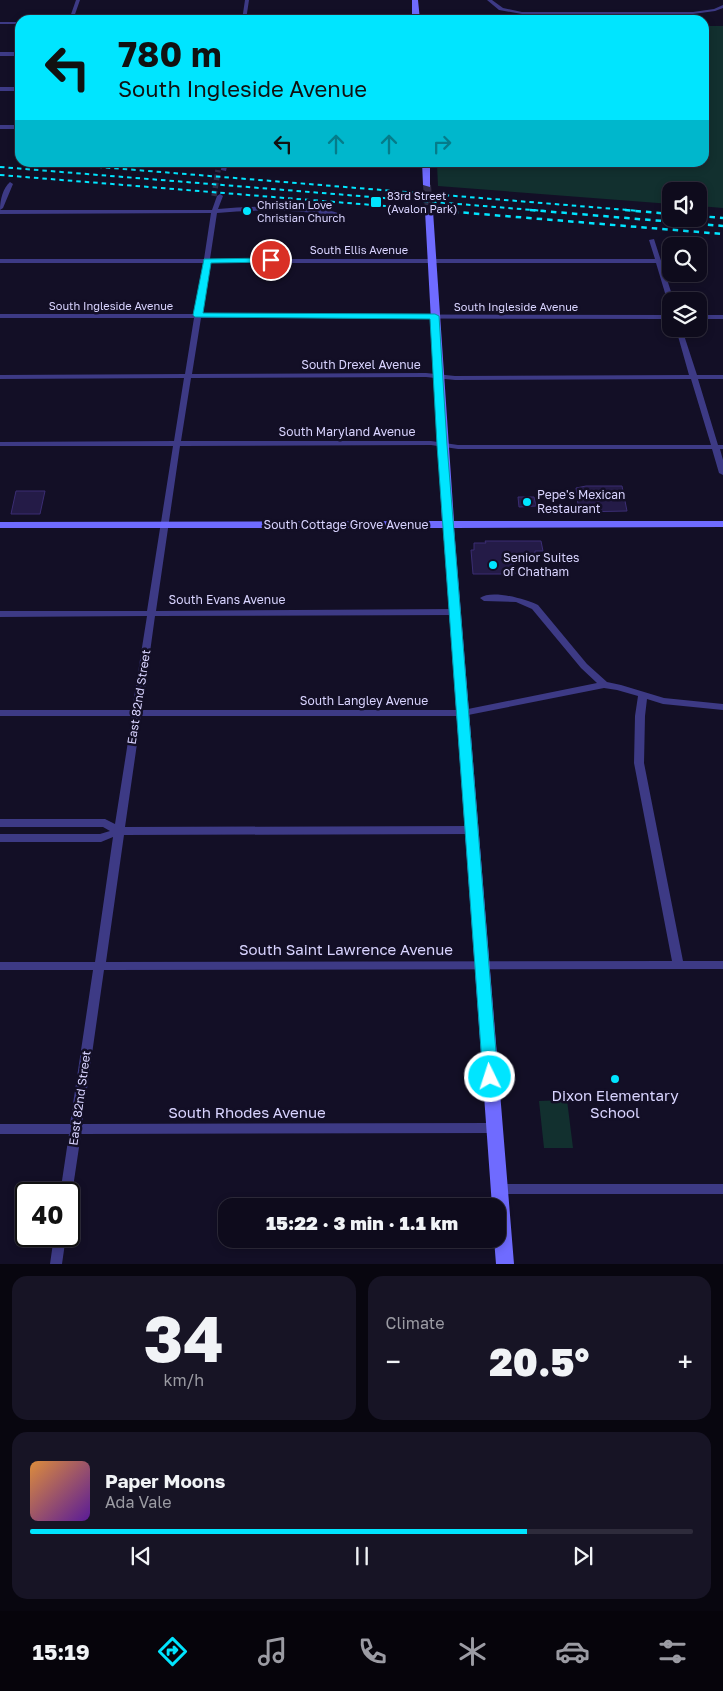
<!DOCTYPE html>
<html lang="en">
<head>
<meta charset="utf-8">
<style>
	:root { --surface:#0e0b1c; --page:#171425; --text:#f1f3f6; --muted:#9b9ba3; --line:#2e2b3b; --accent:#00e5ff }
	body { margin:0; font-family:"Golos Text",sans-serif; background:var(--page); color:var(--text); height:100vh; display:flex; flex-direction:column; font-size:19px; white-space:nowrap }
	* { box-sizing:border-box; margin:0 }
	p { font-size:16px; color:var(--muted) }
	.icon { flex:none; width:28px; height:28px; fill:none; stroke:currentColor; stroke-width:2; stroke-linecap:round; stroke-linejoin:round }
	.map { position:relative; height:1264px; overflow:hidden }
	.sheet { display:flex; flex-direction:column; gap:12px; padding:12px; background:#08060f; flex:1 }
	.sheet>* { flex:none }
	.hud { position:absolute; left:15px; top:15px; width:694px; height:152px; border-radius:15px; box-shadow:0 2px 8px #0003,0 0 0 1px var(--line); background:#00e5ff; color:#111; overflow:hidden }
	.controls { position:absolute; left:662px; top:182px; display:grid; gap:10px }
	.controls a { display:grid; place-items:center; width:45px; height:45px; border-radius:10px; background:var(--surface); box-shadow:0 2px 8px #0003,0 0 0 1px var(--line); font-size:25px }
	.speed { position:absolute; left:15px; top:1182px; display:flex; gap:10px; font-size:25px; font-weight:700; text-align:center }
	.speed>* { display:grid; place-content:center; width:65px; height:65px; border-radius:50%; background:var(--surface); box-shadow:0 2px 8px #0003,0 0 0 1px var(--line); line-height:1 }
	.speed .limit { border:2px solid #111; border-radius:8px; background:#fff; color:#111 }
	.pin { position:absolute; display:grid; place-items:center; width:42px; height:42px; color:#fff; margin:-21px; border:2px solid #fff; border-radius:50%; box-shadow:0 1px 5px #0007 }
	.me { position:absolute; width:55px; margin:-28px; rotate:356deg; stroke-linejoin:round; filter:drop-shadow(0 0 4px #0008) }
	.turn { display:flex; align-items:center; gap:18px; height:105px; padding:0 20px; font-size:22px }
	.turn .icon { width:65px; height:65px; stroke-width:2.5 }
	.turn b { display:block; font-size:35px; line-height:42px }
	.lanes { display:flex; align-items:center; height:48px; padding:0 20px; background:#0003; justify-content:center; gap:25px; direction:ltr }
	.lanes .off { opacity:.35 }
	.big { font-size:38px; font-weight:800; line-height:1.1 }
	.sheet .card { flex:1; display:flex; flex-direction:column; justify-content:center; gap:8px; min-width:0; padding:0 18px; border-radius:15px; background:var(--page) }
	.sheet .dial { align-items:center; gap:0 }
	.dial b { font-size:65px; line-height:1 }
	.song { display:flex; align-items:center; gap:15px }
	.cover { width:60px; height:60px; border-radius:8px; background:linear-gradient(135deg,hsl(30 70% 55%),hsl(270 70% 35%)) }
	.played { height:5px; border-radius:2px; background:linear-gradient(90deg,var(--accent) 75%,var(--line) 75%) }
	.keys { display:flex; justify-content:space-around; direction:ltr }
	.heat { display:flex; justify-content:space-between; align-items:center; font-size:28px; direction:ltr }
	.sheet .tiles { flex:1; display:grid; gap:12px; grid-template-columns:1fr 1fr }
	.card:last-child { grid-column:span 2 }
	.trip { position:absolute; left:218px; top:1198px; width:288px; height:50px; border-radius:15px; background:var(--surface); box-shadow:0 2px 8px #0003,0 0 0 1px var(--line); font-weight:800; line-height:50px; text-align:center }
	.tab-bar { display:flex; height:80px; justify-content:space-around; align-items:center; background:#06040b; color:var(--muted) }
	.tab-bar .icon { width:35px; height:35px }
	.tab-bar .selected { color:var(--accent) }
	.tab-bar b { font-size:22px; color:var(--text) }
	.map>svg:first-child { display:block }
	.green { fill:#12302f }
	.building { fill:#241b47; stroke:#3b2d73 }
	.lines { fill:none; stroke-linecap:round; stroke-linejoin:round }
	.street-tunnel { stroke:#312d47; stroke-width:5.5; stroke-dasharray:5.5 2.5; stroke-linecap:butt }
	.secondary-tunnel { stroke:#312d47; stroke-width:8; stroke-dasharray:8 4; stroke-linecap:butt }
	.street { fill:#3d3a85; fill-rule:evenodd }
	.secondary { fill:#6f6bff; fill-rule:evenodd }
	.rail-far1 { stroke:#00e5ff; stroke-width:2; stroke-dasharray:4.5 4; stroke-linecap:butt }
	.rail { stroke:#00e5ff; stroke-width:2.5; stroke-dasharray:5.5 5; stroke-linecap:butt }
	.route { fill:#00e5ff; stroke:#0095a6 }
	.poi-dot { fill:#00e5ff; stroke:#130f26; stroke-width:2 }
	.labels { text-anchor:middle; stroke-width:5; stroke-linejoin:round; paint-order:stroke }
	.far-poi-label { font-size:11px; fill:#d9d4ff; stroke:#130f26; text-anchor:start }
	.far-street-label { font-size:11px; fill:#d9d4ff; stroke:#130f26 }
	.street-label { font-size:12px; fill:#d9d4ff; stroke:#130f26 }
	.poi-label { font-size:12px; fill:#d9d4ff; stroke:#130f26; text-anchor:start }
	.near-street-label { font-size:15px; fill:#d9d4ff; stroke:#130f26 }
	.near-poi-label { font-size:15px; fill:#d9d4ff; stroke:#130f26 }
</style>
</head>
<body>
<div class="map">
<svg width="723" height="1264" viewBox="0 0 723 1264">
	<rect width="100%" height="100%" fill="#130f26"/>
	<!-- green -->
	<path class="green" d="M704 26H723V208L699 206V191H671V204L438 186 437 164 630 168 629 163 704 162Z
		M567 1100 573 1148H544L539 1101Z"/>
	<!-- building -->
	<path class="building" d="M586 486H622L627 511 579 512 576 488Z
		M16 491H45L40 514H11Z
		M518 497H534L536 506 519 507Z
		M485 541H541L543 551H535V556H512L515 574H473L471 550H474V543H486Z"/>
	<g class="lines">
		<!-- street-tunnel -->
		<path class="street-tunnel" d="M214 196 218 170"/>
		<!-- secondary-tunnel -->
		<path class="secondary-tunnel" d="M427 185 429 211"/>
		<!-- street -->
		<path class="street" d="M76 0H80L73 20H69Z
			M245 0H249L246 20H242Z
			M487 0H492L503 8 522 12H693L714 9 723 5V8L715 11 693 14H522L499 10Z
			M0 22H20V24H0Z
			M0 52H20V56H0Z
			M0 87H20V91H0Z
			M0 125H20V129H0Z
			M222 162H228L226 171 221 170Z
			M10 182 13 184 3 208 0 210C0 200 3 188 10 182Z
			M220 194 223 196 218 209C250 206 282 206 313 209 322 210 333 210 340 214L337 216C297 210 257 209 217 213L210 259H655L649 240 654 239 674 301H671V305L668 303 656 263H209L201 314 671 315V319L201 318 192 374 426 373 455 376 689 375 676 329H682L697 375H723V379H698L718 445H723V449H720L723 460V475L719 473 712 449H458L431 445 180 446 156 611 455 609 459 612 455 615 155 616 142 710H463L597 683 581 668 532 609 516 602 484 601 480 598C491 589 526 599 538 605L587 664 607 682 621 685 664 698 723 704V710L663 704 647 699 645 716 644 763 683 961H723V969L104 970 82 1124 494 1123 498 1124 500 1128 498 1132 494 1133 81 1134 72 1194 69 1198V1194H60L69 1134H0V1124H70L93 970H0V962H95L113 837 101 842H0V834H100L110 831 103 827H0V819H105L115 824 132 716H0V710H132L147 616 0 617V611H147L173 446H0V442L174 441 184 378 0 379V375L185 374 194 318H0V314H195L203 263H0V259H204L211 213 0 214V210H212L217 196ZM426 377 455 380 691 379 711 445H458L431 441H181L191 378ZM604 688 617 690 638 696 635 716 634 763 672 961 106 962 124 835 472 834 476 833 477 830 476 827 472 826 125 827 141 716H463Z
			M699 315H723V319H699Z
			M499 1184H723V1194H499L495 1193 493 1189 495 1185Z
			M54 1236H66L62 1264H50Z"/>
		<!-- secondary -->
		<path class="secondary" d="M412 0H418L420 20H412Z
			M422 162H430V187L423 185Z
			M429 208 433 211 454 521H723V527L454 528 514 1264H496L494 1239H496V1206H492L443 528H0V522L442 521 425 211Z"/>
		<!-- rail-far1 -->
		<path class="rail-far1" d="M38 162 640 211
			M0 167 545 211
			M0 175 447 211"/>
		<!-- rail -->
		<path class="rail" d="M432 210 723 234
			M530 210 723 226
			M625 210 671 214
			M699 216 723 218"/>
	</g>
	<!-- route -->
	<path class="route" d="M271 258 274 259V262L211 263 203 313 435 314 439 316 447 445 498 1077 496 1082 490 1083 485 1082 483 1077 437 445 430 319 195 317 193 315 204 259Z"/>
	<!-- markers -->
	<g class="poi-dot">
		<rect x="370" y="196" width="12" height="12" rx="2.5"/>
		<circle cx="247" cy="211" r="5"/>
		<circle cx="527" cy="502" r="5"/>
		<circle cx="493" cy="565" r="5"/>
		<circle cx="615" cy="1079" r="5"/>
	</g>
	<g class="labels">
		<!-- far-poi labels -->
		<g class="far-poi-label">
			<text x="387" y="200">83rd Street<tspan x="387" dy="13">(Avalon Park)</tspan></text>
			<text x="257" y="209">Christian Love<tspan x="257" dy="13">Christian Church</tspan></text>
		</g>
		<!-- far-street labels -->
		<g class="far-street-label">
			<text x="359" y="254">South Ellis Avenue</text>
			<text x="111" y="310">South Ingleside Avenue</text>
			<text x="516" y="311">South Ingleside Avenue</text>
		</g>
		<!-- street labels -->
		<g class="street-label">
			<text x="361" y="369">South Drexel Avenue</text>
			<text x="347" y="436">South Maryland Avenue</text>
			<text x="346" y="529">South Cottage Grove Avenue</text>
			<text x="227" y="604">South Evans Avenue</text>
			<text transform="translate(139 697) rotate(-81)" y="4">East 82nd Street</text>
			<text x="364" y="705">South Langley Avenue</text>
			<text transform="translate(80 1098) rotate(-82)" y="4">East 82nd Street</text>
		</g>
		<!-- poi labels -->
		<g class="poi-label">
			<text x="537" y="499">Pepe's Mexican<tspan x="537" dy="14">Restaurant</tspan></text>
			<text x="503" y="562">Senior Suites<tspan x="503" dy="14">of Chatham</tspan></text>
		</g>
		<!-- near-street labels -->
		<g class="near-street-label">
			<text x="346" y="955">South Saint Lawrence Avenue</text>
			<text x="247" y="1118">South Rhodes Avenue</text>
		</g>
		<!-- near-poi labels -->
		<g class="near-poi-label">
			<text x="615" y="1101">Dixon Elementary<tspan x="615" dy="17">School</tspan></text>
		</g>
	</g>
</svg>
<div class="controls">
<a><svg class="icon" aria-label="sound" viewBox="0 0 24 24"><path d="M4 9h4l5-4v14l-5-4H4zM17 9q2 3 0 6"/></svg></a>
<a><svg class="icon" aria-label="search" viewBox="0 0 24 24"><circle cx="10" cy="10" r="6"/><path d="M15 15l6 6"/></svg></a>
<a><svg class="icon" aria-label="layers" viewBox="0 0 24 24"><path d="M12 4l9 5-9 5-9-5zM3 14l9 5 9-5"/></svg></a>
</div>
<div class="speed"><div class="limit">40</div></div>
<div class="pin" style="left:271px;top:260px;background:#d93025"><svg class="icon" aria-label="arrive" viewBox="0 0 24 24"><path d="M6 21V4h12l-3 4 3 4H6"/></svg></div>
<svg class="me" style="left:490px;top:1077px" viewBox="-20 -20 40 40"><circle r="17" fill="#00e5ff" stroke="#fff" stroke-width="3"/><path d="M0-11L8 9 0 5-8 9z" fill="#fff"/></svg>
<div class="trip">15:22 · 3 min · 1.1 km</div>
<div class="hud">
<div class="turn"><svg class="icon" aria-label="left" viewBox="0 0 24 24"><path d="M17 20v-9H6M10 6l-5 5 5 5"/></svg><div><b>780 m</b>South Ingleside Avenue</div></div>
<div class="lanes"><svg class="icon" aria-label="left" viewBox="0 0 24 24"><path d="M17 20v-9H6M10 6l-5 5 5 5"/></svg><svg class="icon off" aria-label="ahead" viewBox="0 0 24 24"><path d="M12 20V5M6 11l6-6 6 6"/></svg><svg class="icon off" aria-label="ahead" viewBox="0 0 24 24"><path d="M12 20V5M6 11l6-6 6 6"/></svg><svg class="icon off" aria-label="right" viewBox="0 0 24 24"><path d="M7 20v-9h11M14 6l5 5-5 5"/></svg></div>
</div>
</div>
<section class="sheet">
<div class="tiles">
<div class="card dial"><b>34</b><p>km/h</p></div>
<div class="card"><p>Climate</p>
<div class="heat"><a>−</a><b class="big">20.5°</b><a>+</a></div>
</div>
<div class="card">
<div class="song"><i class="cover"></i><div><b>Paper Moons</b><p>Ada Vale</p></div></div>
<div class="played"></div>
<div class="keys"><svg class="icon" aria-label="previous" viewBox="0 0 24 24"><path d="M18 5L8 12l10 7zM5 5v14"/></svg><svg class="icon" aria-label="pause" viewBox="0 0 24 24"><path d="M8 5v14M16 5v14"/></svg><svg class="icon" aria-label="next" viewBox="0 0 24 24"><path d="M6 5l10 7-10 7zM19 5v14"/></svg></div>
</div>
</div>
</section>
<nav class="tab-bar">
<b>15:19</b>
<svg class="icon selected" aria-label="directions" viewBox="0 0 24 24"><path d="M12 3l9 9-9 9-9-9zM9 14v-3h6M13 9l2 2-2 2"/></svg>
<svg class="icon" aria-label="music" viewBox="0 0 24 24"><path d="M9 18V5l10-2v13"/><circle cx="6" cy="18" r="3"/><circle cx="16" cy="16" r="3"/></svg>
<svg class="icon" aria-label="phone" viewBox="0 0 24 24"><path d="M5 4h4l2 5-3 2q2 4 5 5l2-3 5 2v4C11 20 4 13 5 4z"/></svg>
<svg class="icon" aria-label="climate" viewBox="0 0 24 24"><path d="M12 3v18M4 7l16 10M4 17L20 7"/></svg>
<svg class="icon" aria-label="car" viewBox="0 0 24 24"><path d="M5 17H2v-5l4-1 3-4h7l3 4 3 1v5h-3M9 17h6M6 11h13"/><circle cx="7" cy="17" r="2"/><circle cx="17" cy="17" r="2"/></svg>
<svg class="icon" aria-label="filters" viewBox="0 0 24 24"><path d="M4 7h16M4 17h16"/><circle cx="9" cy="7" r="2"/><circle cx="15" cy="17" r="2"/></svg>
</nav>
</body>
</html>
